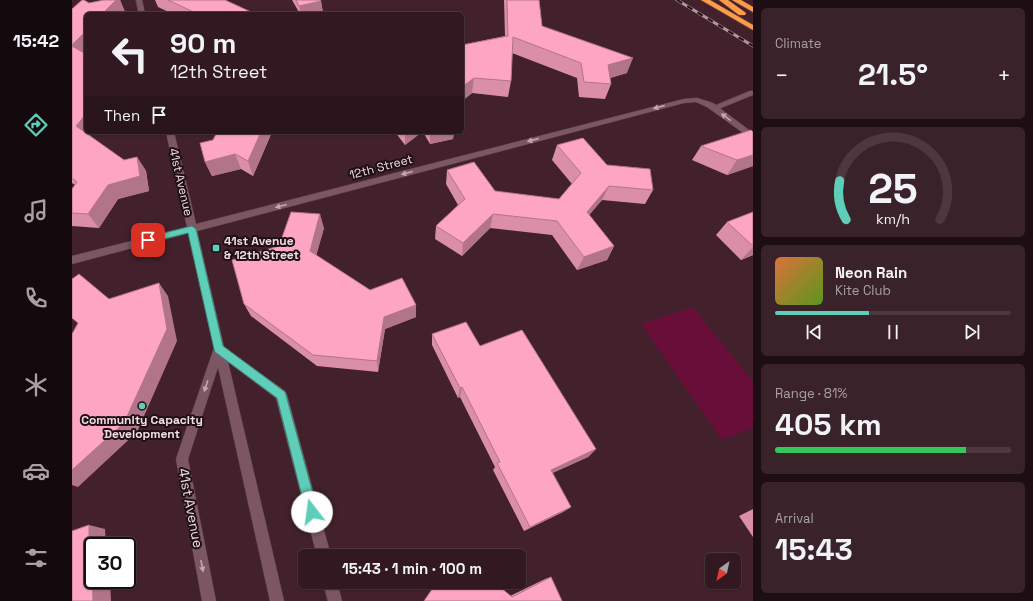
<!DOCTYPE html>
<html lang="en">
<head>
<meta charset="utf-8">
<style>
	:root { --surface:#321921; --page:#3a222a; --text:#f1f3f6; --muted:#a8a0a5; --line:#4d383f; --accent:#5eceb8 }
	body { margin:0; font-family:"Space Grotesk",sans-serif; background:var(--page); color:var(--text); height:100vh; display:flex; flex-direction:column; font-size:15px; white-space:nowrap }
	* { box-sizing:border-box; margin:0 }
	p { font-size:13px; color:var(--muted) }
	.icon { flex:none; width:22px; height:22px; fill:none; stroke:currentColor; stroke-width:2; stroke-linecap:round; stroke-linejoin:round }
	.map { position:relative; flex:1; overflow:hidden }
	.details { display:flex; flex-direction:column; gap:8px; padding:8px; background:#1c0e12; width:280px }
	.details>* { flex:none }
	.hud { position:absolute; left:12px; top:12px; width:380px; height:122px; border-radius:6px; box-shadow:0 1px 3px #0004,0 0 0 1px var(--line); background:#321921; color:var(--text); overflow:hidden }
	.needle { width:26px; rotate:213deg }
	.fabs { position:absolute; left:633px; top:553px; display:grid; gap:8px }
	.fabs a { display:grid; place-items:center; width:36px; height:36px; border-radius:6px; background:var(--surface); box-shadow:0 1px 3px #0004,0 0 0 1px var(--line); font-size:20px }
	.speed { position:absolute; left:12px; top:537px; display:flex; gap:8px; font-size:20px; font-weight:700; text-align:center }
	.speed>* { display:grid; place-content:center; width:52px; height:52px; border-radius:50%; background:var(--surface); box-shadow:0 1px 3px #0004,0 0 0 1px var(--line); line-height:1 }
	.speed .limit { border:2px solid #111; border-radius:6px; background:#fff; color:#111 }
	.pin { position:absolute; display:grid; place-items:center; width:34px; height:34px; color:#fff; margin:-17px; border-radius:8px; box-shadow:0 2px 6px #0006 }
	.me { position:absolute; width:44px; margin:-22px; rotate:345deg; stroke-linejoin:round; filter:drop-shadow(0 0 3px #0008) }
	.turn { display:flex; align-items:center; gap:14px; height:84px; padding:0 20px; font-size:18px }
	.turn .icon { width:52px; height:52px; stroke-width:2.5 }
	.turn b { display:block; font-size:28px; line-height:34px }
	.then { display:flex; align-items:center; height:38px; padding:0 20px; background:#0003; gap:8px; font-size:15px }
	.big { font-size:30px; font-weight:600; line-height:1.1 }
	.details .widget { flex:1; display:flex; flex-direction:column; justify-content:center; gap:6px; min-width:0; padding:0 14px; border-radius:6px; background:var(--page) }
	.details .dial { align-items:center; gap:0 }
	.dial svg { height:104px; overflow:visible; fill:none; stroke:var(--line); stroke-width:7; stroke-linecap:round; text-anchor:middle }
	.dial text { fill:var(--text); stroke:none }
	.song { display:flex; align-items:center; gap:12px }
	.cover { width:48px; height:48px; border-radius:6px; background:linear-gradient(135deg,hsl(20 70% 55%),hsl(90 70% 35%)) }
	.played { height:4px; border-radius:2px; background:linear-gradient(90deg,var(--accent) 40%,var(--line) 40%) }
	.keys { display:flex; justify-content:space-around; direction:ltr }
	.heat { display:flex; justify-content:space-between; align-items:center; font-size:22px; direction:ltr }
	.charge { height:6px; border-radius:3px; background:linear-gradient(90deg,#34c759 81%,var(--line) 0) }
	.trip { position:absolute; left:226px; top:549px; width:228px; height:40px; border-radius:6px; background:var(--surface); box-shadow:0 1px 3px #0004,0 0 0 1px var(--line); font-weight:600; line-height:40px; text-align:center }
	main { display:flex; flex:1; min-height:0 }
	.menu { display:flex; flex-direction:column; width:72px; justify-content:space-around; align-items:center; background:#140a0d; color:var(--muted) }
	.menu .icon { width:28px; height:28px }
	.menu .active { color:var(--accent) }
	.menu b { font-size:18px; color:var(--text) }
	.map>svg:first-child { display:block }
	.green { fill:#690e39 }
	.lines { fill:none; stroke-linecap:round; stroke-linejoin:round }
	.lane-casing { stroke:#5c404b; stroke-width:1 }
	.street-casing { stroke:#5c404b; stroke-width:1 }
	.highway-casing { stroke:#5c404b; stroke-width:1 }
	.lane { fill:#7c5763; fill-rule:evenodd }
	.street { fill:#7c5763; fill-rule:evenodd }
	.highway { fill:#fe9c46; fill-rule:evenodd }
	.rail-casing { stroke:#af959d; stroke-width:3 }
	.rail { stroke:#1f1015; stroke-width:2; stroke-dasharray:6; stroke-linecap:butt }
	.wall { fill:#da8ea8 }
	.shaded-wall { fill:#b27488 }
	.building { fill:#fea5c3; stroke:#b27488 }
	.oneway { fill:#c3a7b0 }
	.route { fill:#5eceb8; stroke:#3d8678 }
	.poi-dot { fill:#5eceb8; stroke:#1f1015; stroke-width:1.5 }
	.labels { text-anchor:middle; stroke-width:4; stroke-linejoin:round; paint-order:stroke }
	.street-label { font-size:12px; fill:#f3dde3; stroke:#1f1015 }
	.poi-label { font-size:12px; font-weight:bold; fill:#f3dde3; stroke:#1f1015; text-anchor:start }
	.near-street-label { font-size:14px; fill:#f3dde3; stroke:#1f1015 }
</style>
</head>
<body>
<main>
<nav class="menu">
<b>15:42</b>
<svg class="icon active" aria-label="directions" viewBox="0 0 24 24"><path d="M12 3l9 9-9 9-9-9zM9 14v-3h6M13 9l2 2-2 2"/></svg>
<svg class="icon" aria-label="music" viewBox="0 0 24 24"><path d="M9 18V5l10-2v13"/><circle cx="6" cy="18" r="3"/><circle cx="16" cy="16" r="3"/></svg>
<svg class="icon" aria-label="phone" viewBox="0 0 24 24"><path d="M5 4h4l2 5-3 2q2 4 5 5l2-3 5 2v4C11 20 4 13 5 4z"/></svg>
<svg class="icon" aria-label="climate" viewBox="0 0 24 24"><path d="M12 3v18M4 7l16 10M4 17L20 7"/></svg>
<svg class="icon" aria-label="car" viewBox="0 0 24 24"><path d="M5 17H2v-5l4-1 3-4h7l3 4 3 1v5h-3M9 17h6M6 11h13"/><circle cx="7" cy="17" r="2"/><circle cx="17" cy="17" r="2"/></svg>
<svg class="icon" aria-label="filters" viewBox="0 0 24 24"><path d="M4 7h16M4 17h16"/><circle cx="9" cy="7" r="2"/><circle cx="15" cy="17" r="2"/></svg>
</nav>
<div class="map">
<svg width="681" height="601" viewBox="0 0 681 601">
	<rect width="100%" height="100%" fill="#42212c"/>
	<!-- green -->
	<path class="green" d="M621 307 681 382V428L650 440 569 324Z"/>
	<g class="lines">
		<!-- lane casing -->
		<g class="lane-casing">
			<path id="lane" d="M678 91H681V95L644 110H641L637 108Z"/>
		</g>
		<!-- street casing -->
		<g class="street-casing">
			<path id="street" d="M64 0H70L73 14H67Z
				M625 98 641 103 681 133V140L635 107 624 102 612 103 125 231 152 347 213 391 215 395 259 556H245L204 398 156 362 212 601H198L146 367 116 459 144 601H130L104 459 142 348 117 233 0 264V256L115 227 94 132H102L124 224 612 99Z
				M251 582H265L270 601H256Z"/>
		</g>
		<!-- highway casing -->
		<g class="highway-casing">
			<path id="highway" d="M629 0H638L681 25V30Z
				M647 0H656L674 13 673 15H667Z
				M660 0H669L681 7V12Z"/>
		</g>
		<!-- lane -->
		<use href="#lane" class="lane"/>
		<!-- street -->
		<use href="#street" class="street"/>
		<!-- highway -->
		<use href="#highway" class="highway"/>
		<!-- rail casing -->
		<g class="rail-casing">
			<path id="rail" d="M605 0 681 46"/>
		</g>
		<!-- rail -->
		<use href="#rail" class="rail"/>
	</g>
	<!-- wall -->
	<path class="wall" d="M32 0H48L53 12 14 14V132L18 136 52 160 65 157 74 171 77 191 46 199 27 228 0 226V189L3 185 0 183V9L17 3Z
		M83 0H153L179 12V14H101L86 7Z
		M220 0H248L249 1 251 13 247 14H228Z
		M432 0H467L470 26 555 73 538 78 539 84 533 99 507 97 505 78 440 53 439 81 436 97 400 93 390 101V45L433 36Z
		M200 132 181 176 169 169 140 176 133 162 141 140Z
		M323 132H350L333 145Z
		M351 132H382L381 139 358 144Z
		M681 132V166L655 175 620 160 629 146Z
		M485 145 535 165 581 190 573 204 530 200 517 215 542 246 535 260 505 270 480 235 418 228 390 256 363 239 364 226 386 205 374 184 375 170 423 191 487 199 500 184 480 160Z
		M681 212V255L669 260 644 235 655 222Z
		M252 228 244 255 298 290 344 305V317L313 329 306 372 245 366 179 316 172 304Z
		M360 334 408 346 524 449 516 457 480 473 499 507 491 512 452 531 421 470 423 467 388 397 386 398 360 345Z
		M681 509V537L667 516Z
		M479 577 490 601H352L438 596 473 579Z"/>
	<!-- shaded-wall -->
	<path class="shaded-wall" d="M44 0H48L53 12 51 14H30Z
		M249 1 251 13 247 14H229L227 6Z
		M14 31V54L0 47V45Z
		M561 58 555 73 530 80 536 65Z
		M402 78 400 93 390 101V87Z
		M14 114V132H21L14 141 4 126Z
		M189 132H200L181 176 176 161Z
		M333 132H350L333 145Z
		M358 132H382L381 139 358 144Z
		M163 154 169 169 140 176 133 162Z
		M681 155V166L655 175 665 160Z
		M65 157 74 171 77 191 46 199 27 228 16 214 36 185Z
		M537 186 530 200 508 226 515 212Z
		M248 214 252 228 242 264 238 251Z
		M421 214 418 228 390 256 391 243Z
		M542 246 535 260 505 270 512 257Z
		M681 247V255L669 260Z
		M87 283 96 296 105 341 65 432 6 487 0 485V470Z
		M344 305V317L313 329 306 372 305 361 312 317Z
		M390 387 388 397 386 398 388 388Z
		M524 449 516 457 472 477 479 470Z
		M499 507 491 512 452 531 458 527Z
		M17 525 33 529 34 546H21V580H38L39 601H21L17 567Z"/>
	<!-- building -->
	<path class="building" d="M10 0H12L17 3 32 0H44L30 14H14V31L0 45V9Z
		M96 0H153L179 12 178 14H126Z
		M224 0H248L249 1 227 6Z
		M435 0H467L470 26 561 58 536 65 539 84 512 82 509 63 441 37 439 81 402 78 390 87V45L436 36Z
		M0 46 14 54V114L4 126 52 160 65 157 68 176 36 185 16 214 0 213V189L5 182 0 178Z
		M679 130 681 132V155L665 160 629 146Z
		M145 132H189L176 161 163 154 133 162 128 143 141 140Z
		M511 138 535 165 578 169 581 190 537 186 515 212 542 246 512 257 485 221 421 214 391 243 364 226 393 199 375 170 402 162 423 191 487 199 509 173 485 145Z
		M219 212 248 214 238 251 298 290 330 278 344 305 312 317 305 361 241 355 172 304 160 260 207 246Z
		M681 212V246L655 222Z
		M7 274 37 299 87 283 95 329 52 423 0 470V334L6 323 0 318V279Z
		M394 322 408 346 450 330 524 449 479 470 499 507 458 527 425 463 428 462 390 387 388 388 360 334Z
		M17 525V567L20 565 21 601H0V531Z
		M385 551 391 556H382Z
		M479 577 490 601H352L365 582H422L440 597Z"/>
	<!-- one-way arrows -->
	<defs><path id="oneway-solid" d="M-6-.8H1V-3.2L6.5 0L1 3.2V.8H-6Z"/></defs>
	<g class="oneway">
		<use href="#oneway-solid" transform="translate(587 107) rotate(165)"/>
		<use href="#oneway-solid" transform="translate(654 117) rotate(-144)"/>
		<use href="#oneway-solid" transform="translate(461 140) rotate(165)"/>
		<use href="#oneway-solid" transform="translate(335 173) rotate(165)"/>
		<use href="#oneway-solid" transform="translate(209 206) rotate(165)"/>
		<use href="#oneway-solid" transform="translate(134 386) rotate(108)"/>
		<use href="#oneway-solid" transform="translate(130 566) rotate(79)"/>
	</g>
	<!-- route -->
	<path class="route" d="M120 226 124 229 151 346 213 392 214 395 246 512 244 516 240 518 236 516 234 512 205 398 143 352 142 349 116 233 76 243 71 240 76 237Z"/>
	<!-- markers -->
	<g class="poi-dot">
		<rect x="140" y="244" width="8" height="8" rx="2"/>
		<circle cx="70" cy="406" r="4"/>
	</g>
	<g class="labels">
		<!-- street labels -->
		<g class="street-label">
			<text transform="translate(309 167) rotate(-15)" y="4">12th Street</text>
			<text transform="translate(109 182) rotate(77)" y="4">41st Avenue</text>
		</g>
		<!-- poi labels -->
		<g class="poi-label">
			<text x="152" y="245">41st Avenue<tspan x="152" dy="14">&amp; 12th Street</tspan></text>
			<text x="70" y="424" text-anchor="middle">Community Capacity<tspan x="70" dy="14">Development</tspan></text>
		</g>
		<!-- near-street labels -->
		<g class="near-street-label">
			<text transform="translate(119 508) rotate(79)" y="5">41st Avenue</text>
		</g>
	</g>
</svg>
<div class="fabs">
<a><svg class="needle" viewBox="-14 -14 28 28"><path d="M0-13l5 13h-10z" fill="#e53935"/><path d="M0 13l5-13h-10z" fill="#a8a0a5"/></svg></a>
</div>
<div class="speed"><div class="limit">30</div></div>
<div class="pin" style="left:76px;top:240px;background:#d93025"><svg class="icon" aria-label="arrive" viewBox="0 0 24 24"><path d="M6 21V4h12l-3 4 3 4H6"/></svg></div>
<svg class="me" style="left:240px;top:512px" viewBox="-20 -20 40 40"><circle r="19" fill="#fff"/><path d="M0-13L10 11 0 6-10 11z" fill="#5eceb8"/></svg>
<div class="trip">15:43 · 1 min · 100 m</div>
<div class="hud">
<div class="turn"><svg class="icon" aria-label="left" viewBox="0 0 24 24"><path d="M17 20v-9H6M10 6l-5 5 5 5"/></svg><div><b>90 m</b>12th Street</div></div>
<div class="then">Then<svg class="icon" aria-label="arrive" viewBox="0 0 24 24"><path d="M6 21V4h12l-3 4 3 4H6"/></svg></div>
</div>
</div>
<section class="details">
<div class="widget"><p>Climate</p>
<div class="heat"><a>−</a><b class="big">21.5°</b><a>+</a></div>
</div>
<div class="widget dial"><svg viewBox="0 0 100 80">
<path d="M14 69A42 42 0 1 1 86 69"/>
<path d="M14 69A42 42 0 0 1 9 39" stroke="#5eceb8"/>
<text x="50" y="56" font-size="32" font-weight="700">25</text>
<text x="50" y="72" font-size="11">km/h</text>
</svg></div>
<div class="widget">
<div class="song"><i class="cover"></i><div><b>Neon Rain</b><p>Kite Club</p></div></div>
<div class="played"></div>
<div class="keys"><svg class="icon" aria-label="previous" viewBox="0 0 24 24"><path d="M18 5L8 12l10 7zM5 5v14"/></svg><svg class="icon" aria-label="pause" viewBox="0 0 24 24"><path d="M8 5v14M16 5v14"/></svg><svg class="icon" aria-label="next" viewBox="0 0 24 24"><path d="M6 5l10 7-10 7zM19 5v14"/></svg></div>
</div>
<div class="widget"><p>Range · 81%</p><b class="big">405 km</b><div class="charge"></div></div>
<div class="widget"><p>Arrival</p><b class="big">15:43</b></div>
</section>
</main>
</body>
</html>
